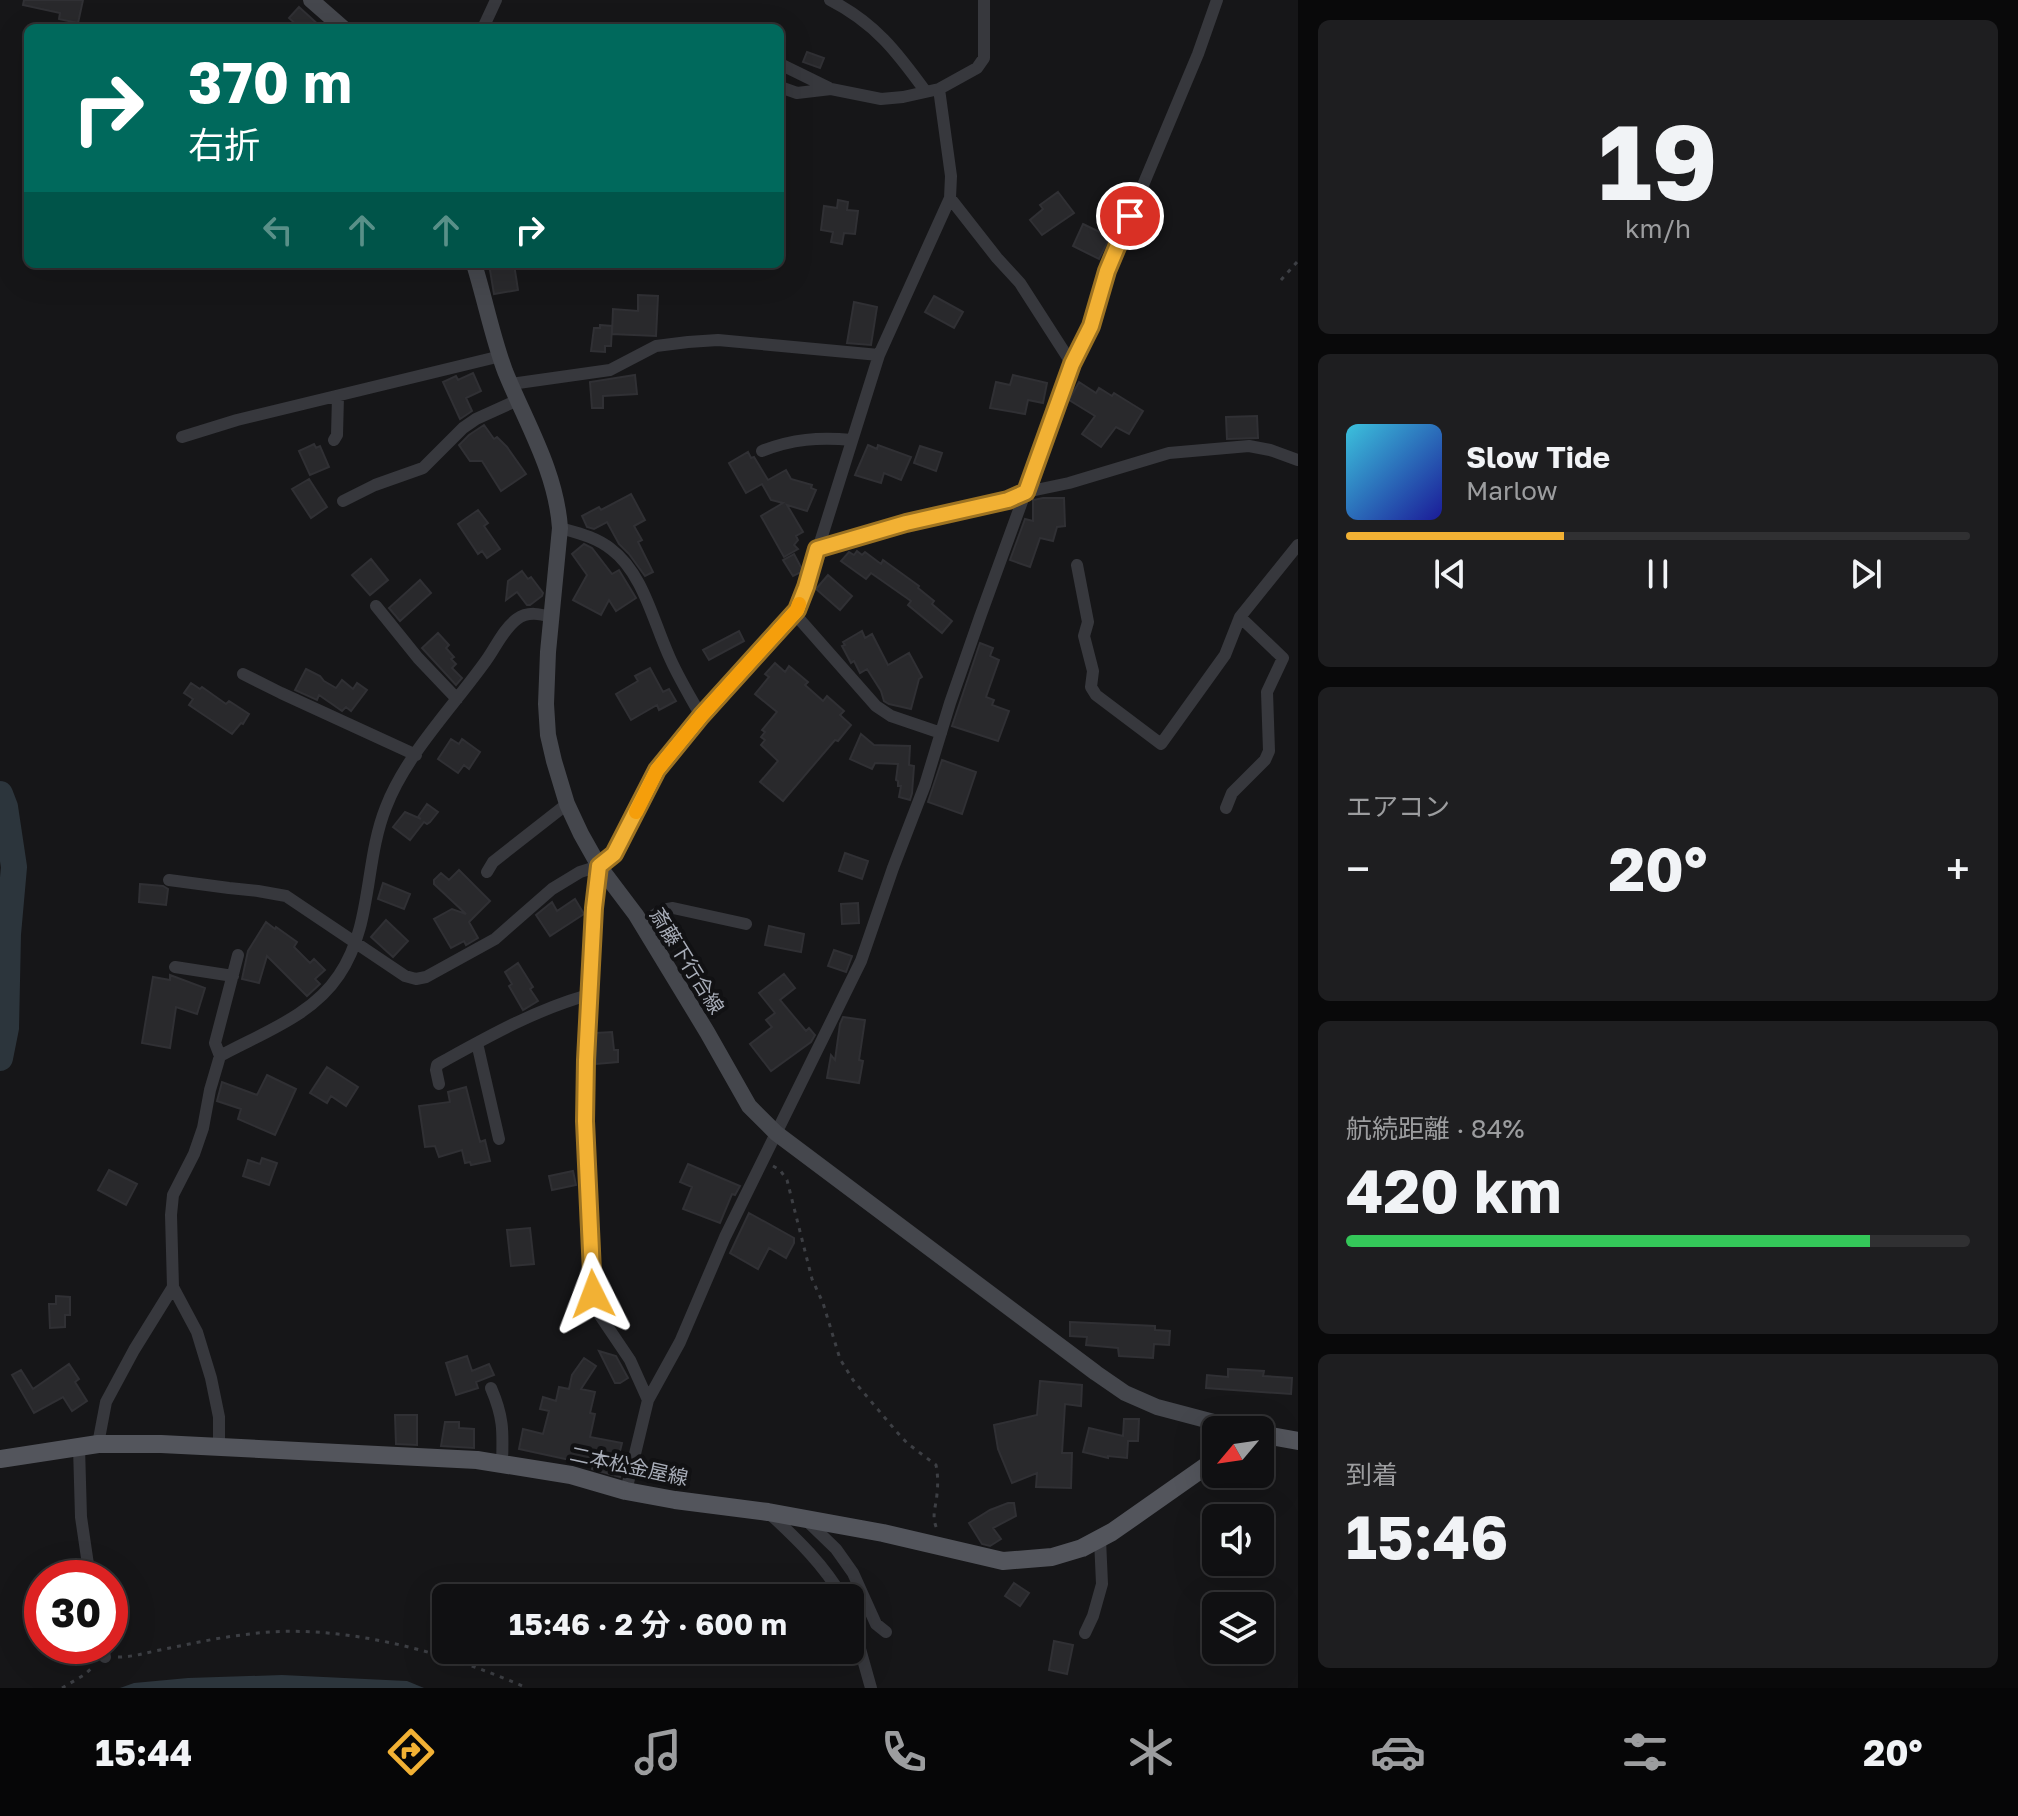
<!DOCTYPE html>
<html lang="ja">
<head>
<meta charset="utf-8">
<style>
	:root { --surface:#101012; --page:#1e1e20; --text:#f1f3f6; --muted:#9c9d9f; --line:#303032; --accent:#f2b134 }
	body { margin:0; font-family:"Golos Text","Noto Sans JP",sans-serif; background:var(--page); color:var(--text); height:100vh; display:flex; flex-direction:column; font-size:30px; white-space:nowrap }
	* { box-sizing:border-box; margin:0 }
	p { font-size:26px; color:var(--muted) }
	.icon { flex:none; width:44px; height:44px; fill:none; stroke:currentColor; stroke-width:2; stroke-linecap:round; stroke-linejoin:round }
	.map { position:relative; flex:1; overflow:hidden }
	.side { display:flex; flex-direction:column; gap:20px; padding:20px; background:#09090a; width:720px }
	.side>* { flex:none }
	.guide { position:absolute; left:24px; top:24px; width:760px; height:244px; border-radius:12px; box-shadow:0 8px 32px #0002,0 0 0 2px var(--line); background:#00695c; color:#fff; overflow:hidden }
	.needle { width:52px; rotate:241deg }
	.fabs { position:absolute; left:1202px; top:1416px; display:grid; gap:16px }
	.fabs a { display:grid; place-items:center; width:72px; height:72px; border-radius:12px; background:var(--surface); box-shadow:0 8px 32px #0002,0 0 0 2px var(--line); font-size:40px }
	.speed { position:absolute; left:24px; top:1560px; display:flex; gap:16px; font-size:40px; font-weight:700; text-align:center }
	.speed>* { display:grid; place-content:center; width:104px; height:104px; border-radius:50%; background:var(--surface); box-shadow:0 8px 32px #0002,0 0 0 2px var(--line); line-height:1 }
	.speed .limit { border:12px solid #d22; background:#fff; color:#111 }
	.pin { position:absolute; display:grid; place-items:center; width:68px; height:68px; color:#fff; margin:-34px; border:4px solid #fff; border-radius:50%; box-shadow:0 2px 8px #0007 }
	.me { position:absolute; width:88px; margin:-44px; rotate:357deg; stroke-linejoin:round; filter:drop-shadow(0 0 6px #0008) }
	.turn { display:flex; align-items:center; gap:28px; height:168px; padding:0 32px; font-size:36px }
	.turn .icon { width:104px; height:104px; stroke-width:2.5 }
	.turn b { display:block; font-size:56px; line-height:68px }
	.lanes { display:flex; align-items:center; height:76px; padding:0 32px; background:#0003; justify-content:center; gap:40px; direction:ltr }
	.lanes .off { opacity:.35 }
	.big { font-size:60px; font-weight:700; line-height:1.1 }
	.side .widget { flex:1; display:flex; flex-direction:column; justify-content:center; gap:12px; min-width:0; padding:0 28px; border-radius:12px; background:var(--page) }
	.side .dial { align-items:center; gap:0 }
	.dial b { font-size:104px; line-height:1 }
	.song { display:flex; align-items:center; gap:24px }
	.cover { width:96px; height:96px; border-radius:12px; background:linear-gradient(135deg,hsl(190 70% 55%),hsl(240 70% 35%)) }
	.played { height:8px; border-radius:4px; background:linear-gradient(90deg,var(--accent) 35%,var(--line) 35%) }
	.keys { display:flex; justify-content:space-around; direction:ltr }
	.heat { display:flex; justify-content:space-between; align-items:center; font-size:44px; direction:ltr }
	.charge { height:12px; border-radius:6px; background:linear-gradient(90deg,#34c759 84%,var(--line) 0) }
	.trip { position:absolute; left:432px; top:1584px; width:432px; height:80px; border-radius:12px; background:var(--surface); box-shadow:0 8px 32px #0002,0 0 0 2px var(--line); font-weight:700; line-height:80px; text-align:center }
	.tab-bar { display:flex; height:128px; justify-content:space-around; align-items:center; background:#060607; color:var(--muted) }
	.tab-bar .icon { width:56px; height:56px }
	.tab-bar .on { color:var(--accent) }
	.tab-bar b { font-size:36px; color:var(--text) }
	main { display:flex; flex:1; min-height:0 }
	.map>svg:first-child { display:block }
	.water { fill:#2c353c }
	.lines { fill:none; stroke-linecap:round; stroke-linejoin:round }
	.river { stroke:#2c353c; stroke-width:26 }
	.building { fill:#29292c; stroke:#303034; stroke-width:2 }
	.path { stroke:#3d3f44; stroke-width:3; stroke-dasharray:4 6; stroke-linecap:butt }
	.street { stroke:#37383d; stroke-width:12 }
	.secondary { stroke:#45474d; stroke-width:16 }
	.primary { stroke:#53555c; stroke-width:18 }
	.route-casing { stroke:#9d7322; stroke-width:20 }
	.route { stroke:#f2b134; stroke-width:14 }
	.slow { stroke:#f59e0b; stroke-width:14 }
	.labels { text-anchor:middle; stroke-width:8; stroke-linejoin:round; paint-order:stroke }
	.street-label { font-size:20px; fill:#a8adb8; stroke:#111113 }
</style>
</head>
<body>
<main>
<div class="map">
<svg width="1298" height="1688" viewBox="0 0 1298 1688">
	<rect width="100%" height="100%" fill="#161618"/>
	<!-- water -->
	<path class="water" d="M282 1675 407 1681 424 1688H120L134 1683 188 1678Z"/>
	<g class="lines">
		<!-- river -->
		<path class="river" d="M0 794 5 807 14 867 8 934 6 1028 0 1058"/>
	</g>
	<!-- building -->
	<path class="building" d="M24 0H83L78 23 59 19 60 13 23 5Z
		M299 7 322 28H300L289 18Z
		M807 52 824 58 820 68 803 62Z
		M1058 192 1074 213 1042 235 1030 220 1043 209 1040 205Z
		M838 200 848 202 847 210 858 211 855 234 844 233 842 244 831 242 833 232 821 230 824 206 837 208Z
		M1083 224 1110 237 1099 259 1073 246Z
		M489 264H514L518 290 494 294Z
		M638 295 658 296 656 336 612 334 613 309 638 311Z
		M934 296 963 312 954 328 925 312Z
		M854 302 877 307 871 345 847 343Z
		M600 325 612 326 611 346H605V352L591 351 594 328H600Z
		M473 373 481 391 466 398 472 411 460 419 443 382 456 376 458 380Z
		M635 375 637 394 603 396V408H592L590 382Z
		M1013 375 1047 383 1043 403 1028 400 1025 414 990 408 996 382 1010 385Z
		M1079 382 1096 393 1099 388 1112 396 1114 393 1143 411 1129 434 1116 427 1101 447 1082 434 1095 416 1069 400Z
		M1257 416 1258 438 1227 439 1226 417Z
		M484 425 494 439 497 437 507 447 526 474 501 491 482 461H470L459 445 469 435Z
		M314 444 316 448 320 446 329 467 310 475 299 451Z
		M868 445 877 449 878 445 911 457 901 480 884 473 881 483 855 475Z
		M920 446 942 453 936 471 914 463Z
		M748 452 751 458 754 457 768 480 786 470 791 479 812 485 811 488 816 490 807 511 787 505 803 532 796 536 798 540 794 545 798 549 784 557 761 516 783 503 771 500 762 484 746 493 729 463Z
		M309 479 327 507 311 518 292 489Z
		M631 494 645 520 634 526 642 540 638 542 653 572 645 576 629 554 619 544 607 522 594 529 587 527 582 516 599 507 601 510Z
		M1043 498H1064L1065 526 1057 527 1053 541 1040 538 1030 567 1010 560 1025 519 1033 521V500Z
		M478 510 488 523 484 526 500 549 487 558 482 551 478 554 458 524Z
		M584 544 592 548 612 574 619 570 636 598 616 611 609 600 601 615 573 600 587 575 572 554Z
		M857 551 862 555 865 552 881 564 883 560 919 586 918 588 934 601 932 604 952 621 942 633 908 605 911 601 871 573 866 579 841 561 849 552 854 555Z
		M794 554 802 569 801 572 793 576 783 560Z
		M371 559 388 580 370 595 352 575Z
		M522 571 528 579 531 577 543 593 542 596 530 605H527L517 592 506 600 508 581Z
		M828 575 852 596 840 610 816 589Z
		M420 580 431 593 400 621 389 608Z
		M739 631 744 641 709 660 703 650Z
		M862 631 865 638 872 634 888 665 909 653 922 677 919 679 911 709 889 704 884 701 881 691 867 669 860 673 854 661 851 663 842 646 845 645 843 642Z
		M438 633 449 645 446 648 454 657 451 659 456 664 452 668 462 678 456 685 422 648Z
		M980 643 993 648 990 656 999 660 986 697 994 700 992 705 1009 711 998 741 952 726Z
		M775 663 785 672 789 666 808 682 805 685 823 701 827 696 844 711 840 715 851 725 838 741 835 740 783 801 760 782 778 761 761 745 765 740 761 737 765 732 762 730 777 712 755 694 769 677 765 674Z
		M650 668 663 692 669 689 676 701 659 710 657 705 631 720 616 694 638 681 635 676Z
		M306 669 320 676 324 681 336 688 342 680 353 689 357 683 367 690 351 711 346 707 342 711 319 695 317 700 295 690Z
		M191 683 200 689 202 687 226 704 229 701 249 714 243 724 241 723 232 734 189 705 193 699 184 693Z
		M861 734 874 745 910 746 909 765 914 766 912 793 910 800 899 797 901 786H898V781L896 780 898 764 875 763 872 769 850 759Z
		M451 739 459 744 462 739 480 752 469 769 464 765 458 773 438 759Z
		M942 760 976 772 962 814 928 802Z
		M427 804 438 812 430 822 427 824 424 822 410 840 393 827 405 812 421 819 418 817Z
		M845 853 868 861 862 879 839 871Z
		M459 870 490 901 469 922 478 938 466 945 464 941 451 948 434 919 452 909 466 914 434 884V880L441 873 449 880Z
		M383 883 410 894 404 909 378 899Z
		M140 884 163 886 168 889 166 905 139 902Z
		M575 899 584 914 550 936 536 915 552 902 557 911Z
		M858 903 859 923 842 924 841 904Z
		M386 920 408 941 393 957 371 937Z
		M266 922 275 929 276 927 297 942 294 947 310 963 314 959 325 970 315 979 320 984 307 996 267 956 259 983 242 979 248 951Z
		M769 926 804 934 801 952 765 945Z
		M834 950 852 956 846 972 828 966Z
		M518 963 533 987 530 989 538 1001 523 1010 509 986 512 984 505 972Z
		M784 974 795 988 780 1000 806 1031 809 1028 815 1035 811 1042 771 1071 750 1044 772 1027 766 1020 775 1013 759 993Z
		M170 975 205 988 197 1014 176 1007 170 1048 142 1043 153 977 170 980Z
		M843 1017 865 1020 859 1060 863 1061 859 1083 827 1078 831 1055 835 1060 840 1024Z
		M612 1032 614 1050H618V1062L596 1064V1033Z
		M327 1067 358 1087 346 1106 331 1096 327 1103 310 1093Z
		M267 1075 296 1089 275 1135 238 1119 241 1109 217 1101 222 1082 257 1095Z
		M466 1087 480 1142 485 1140 490 1161 471 1165 470 1162 465 1163 462 1150 439 1157 435 1146 425 1147 419 1106 450 1102 448 1092Z
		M262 1158 277 1163 269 1185 243 1176 248 1160 260 1164Z
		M688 1164 740 1186 735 1195 732 1194 720 1223 683 1209 692 1187 680 1182Z
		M109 1170 137 1184 126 1205 98 1190Z
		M573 1171 576 1185 552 1190 549 1176Z
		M749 1213 794 1238V1243L786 1258 769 1248 758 1269 730 1253Z
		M530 1228 534 1264 511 1266 507 1230Z
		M56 1296 70 1297V1315H65V1327L50 1328 49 1304H56Z
		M1070 1322 1155 1326V1330L1170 1331 1169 1345 1154 1344 1153 1358 1119 1356 1118 1348 1086 1345 1087 1337 1070 1336Z
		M599 1351 616 1356 628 1378 620 1383H615Z
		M467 1356 472 1371 489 1364 494 1375 476 1382 478 1388 456 1395 446 1363Z
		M584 1358 596 1366 581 1389 595 1392 590 1413 595 1414 590 1437 622 1443 619 1455 625 1457 620 1477 592 1469 593 1465 519 1449 523 1429 543 1434 549 1411 540 1409 543 1397 556 1401 559 1387 569 1389 572 1375Z
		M69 1364 79 1379 75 1382 87 1401 72 1411 63 1397 34 1413 12 1375 21 1370 33 1389Z
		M1228 1369 1264 1371 1263 1376 1292 1378 1291 1394 1206 1388 1207 1375 1228 1377Z
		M1040 1381 1082 1385 1081 1406 1065 1404 1062 1453H1072L1071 1488 1036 1487 1037 1473 1012 1483 998 1449 994 1425 1037 1415Z
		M395 1415H417V1445L396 1444Z
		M1124 1419H1139L1138 1441H1128L1127 1458 1108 1456V1458L1083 1452 1089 1428 1123 1436Z
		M445 1422H459V1428L474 1429V1448L441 1446Z
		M1008 1503H1014L1016 1516 993 1528 1001 1539 990 1546 982 1544 969 1523 990 1510Z
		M1014 1583 1029 1593 1020 1606 1005 1596Z
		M1054 1641 1073 1645 1067 1674 1049 1670Z"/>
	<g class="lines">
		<!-- path -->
		<path class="path" d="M1281 280 1298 261
			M773 1166 780 1170 787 1180 812 1279 823 1303 840 1359 853 1380 896 1431 907 1443 936 1465C938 1475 938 1484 937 1494 936 1507 931 1516 937 1529
			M118 1657C133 1657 145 1653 160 1650 190 1644 220 1637 250 1634 339 1622 446 1652 527 1688
			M62 1688 84 1675 94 1666"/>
		<!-- street -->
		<path class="street" d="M830 0C875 23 897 52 926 92
			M483 28 496 0
			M780 64 829 88
			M780 87 797 93 831 89 881 99 903 97 939 89 977 68 984 58V0
			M950 198 997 258 1020 283 1072 364
			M511 384 610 370 656 346 688 342 718 340 879 355
			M182 437 237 420 501 356
			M334 440 337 435 338 396
			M762 451C792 439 819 437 852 440
			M343 501 375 485 423 468 463 428 476 419 518 400
			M560 528C578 533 596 537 611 549 643 573 653 621 669 656 678 677 690 696 701 716
			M817 549 906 523 1008 500 1026 492 1069 483 1169 453 1249 446 1270 450 1298 460
			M1077 565 1088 622 1084 636 1093 671 1091 687 1096 695 1161 744 1225 655 1240 617 1298 545
			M376 606 418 658 457 699
			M794 613 876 706 891 716 941 733
			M243 674 281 693 416 755
			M1226 808 1232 793 1265 760 1269 751 1267 692 1283 658 1240 617
			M599 866 594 908 586 1060 585 1121 593 1294 599 1314 630 1360 648 1400 626 1491
			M487 872 493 862 567 804
			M169 880 229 888 258 891 286 896 405 976 416 979 426 977 495 939 552 889 580 872 599 866 614 854 657 770 701 716 797 610 806 587 879 355 950 198 951 176 939 89
			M641 924 662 910 673 908 746 924
			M175 967 233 976
			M477 1043 499 1139
			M220 1056 215 1043 238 955
			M439 1084 436 1070 437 1065 442 1062C489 1036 535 1010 588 995
			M173 1287 197 1332 211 1378 219 1417V1448
			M491 1388C504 1418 503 1432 502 1464
			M648 1400 680 1342 725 1237 861 961 893 868 925 785 950 703 980 617 1072 364 1091 326 1107 271 1198 54 1217 0
			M98 1444 106 1402 134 1350 173 1287 171 1215 173 1195 194 1154 203 1128 210 1090 220 1056C262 1033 312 1016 339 975 373 925 364 862 386 807 406 755 452 708 485 662 495 649 503 629 517 619 528 611 540 614 552 617
			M79 1447 81 1517 90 1578
			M770 1514C798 1540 824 1565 843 1598
			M805 1519 836 1549 853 1573 876 1624 886 1632
			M850 1613 871 1688
			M1085 1633 1093 1616 1102 1584 1100 1539
			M102 1646 105 1657"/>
		<!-- secondary -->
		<path class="secondary" d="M311 0 343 28
			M474 264C485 299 492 336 505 371 526 423 556 471 560 528L548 652 546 704 548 735 554 761 567 804 581 834 599 866 636 915 707 1032 749 1106 776 1133 1096 1373 1125 1393 1157 1407 1244 1430"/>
		<!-- primary -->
		<path class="primary" d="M1260 1434 1298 1441
			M0 1459 98 1444H161L477 1460 571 1475 626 1491 675 1500 768 1512 883 1533 1003 1561 1052 1557 1082 1548 1112 1532 1216 1459"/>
	</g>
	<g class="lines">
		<!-- route casing -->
		<g class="route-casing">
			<path id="route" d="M593 1294 585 1121 586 1060 594 908 599 866 614 854 657 770 701 716 797 610 806 587 817 549 906 523 1008 500 1026 492 1072 364 1091 326 1107 271 1130 216"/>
		</g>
		<!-- route -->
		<use href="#route" class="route"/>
		<!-- slow -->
		<path class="slow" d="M636 812 657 770 701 716 797 610 799 604"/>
	</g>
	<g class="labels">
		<!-- street labels -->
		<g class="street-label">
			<text transform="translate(687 961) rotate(58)" y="7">斎藤下行合線</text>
			<text transform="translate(629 1466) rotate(12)" y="7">二本松金屋線</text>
		</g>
	</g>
</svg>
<div class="fabs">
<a><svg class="needle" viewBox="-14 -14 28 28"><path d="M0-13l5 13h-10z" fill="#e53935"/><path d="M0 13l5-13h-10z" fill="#9c9d9f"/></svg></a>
<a><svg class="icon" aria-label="sound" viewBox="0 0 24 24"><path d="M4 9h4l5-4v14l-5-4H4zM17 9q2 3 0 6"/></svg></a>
<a><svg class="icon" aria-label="layers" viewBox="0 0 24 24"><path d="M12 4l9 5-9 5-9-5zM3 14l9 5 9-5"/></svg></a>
</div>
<div class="speed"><div class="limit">30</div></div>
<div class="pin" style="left:1130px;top:216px;background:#d93025"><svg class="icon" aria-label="arrive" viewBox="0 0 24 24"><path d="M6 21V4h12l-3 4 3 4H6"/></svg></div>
<svg class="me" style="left:593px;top:1294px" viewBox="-20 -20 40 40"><path d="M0-17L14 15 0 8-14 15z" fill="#f2b134" stroke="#fff" stroke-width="4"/></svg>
<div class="trip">15:46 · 2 分 · 600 m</div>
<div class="guide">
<div class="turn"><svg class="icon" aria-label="right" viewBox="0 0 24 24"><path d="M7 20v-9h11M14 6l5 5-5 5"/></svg><div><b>370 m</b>右折</div></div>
<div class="lanes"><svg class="icon off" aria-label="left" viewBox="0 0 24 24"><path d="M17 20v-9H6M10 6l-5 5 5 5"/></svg><svg class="icon off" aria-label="ahead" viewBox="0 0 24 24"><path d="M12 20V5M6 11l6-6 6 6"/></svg><svg class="icon off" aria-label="ahead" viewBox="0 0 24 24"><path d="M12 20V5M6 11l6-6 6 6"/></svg><svg class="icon" aria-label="right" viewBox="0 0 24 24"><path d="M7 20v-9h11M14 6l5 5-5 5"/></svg></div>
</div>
</div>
<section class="side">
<div class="widget dial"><b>19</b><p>km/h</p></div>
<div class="widget">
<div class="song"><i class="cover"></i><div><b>Slow Tide</b><p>Marlow</p></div></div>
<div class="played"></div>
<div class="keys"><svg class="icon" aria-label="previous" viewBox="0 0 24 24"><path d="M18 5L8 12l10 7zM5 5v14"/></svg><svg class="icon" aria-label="pause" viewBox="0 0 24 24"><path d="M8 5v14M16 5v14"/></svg><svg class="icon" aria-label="next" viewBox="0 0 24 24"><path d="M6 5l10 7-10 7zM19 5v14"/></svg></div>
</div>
<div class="widget"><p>エアコン</p>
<div class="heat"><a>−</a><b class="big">20°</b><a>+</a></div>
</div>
<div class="widget"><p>航続距離 · 84%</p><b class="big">420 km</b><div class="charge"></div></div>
<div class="widget"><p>到着</p><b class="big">15:46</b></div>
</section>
</main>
<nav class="tab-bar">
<b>15:44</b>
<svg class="icon on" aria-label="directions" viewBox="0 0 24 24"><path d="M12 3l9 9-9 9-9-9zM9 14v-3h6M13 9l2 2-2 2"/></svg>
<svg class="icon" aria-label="music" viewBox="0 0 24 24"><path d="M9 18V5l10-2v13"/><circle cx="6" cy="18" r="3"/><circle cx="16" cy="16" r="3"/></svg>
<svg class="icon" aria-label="phone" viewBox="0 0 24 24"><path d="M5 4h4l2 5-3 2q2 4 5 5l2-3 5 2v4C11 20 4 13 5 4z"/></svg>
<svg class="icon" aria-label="climate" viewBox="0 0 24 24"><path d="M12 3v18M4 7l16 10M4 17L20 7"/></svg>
<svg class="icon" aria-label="car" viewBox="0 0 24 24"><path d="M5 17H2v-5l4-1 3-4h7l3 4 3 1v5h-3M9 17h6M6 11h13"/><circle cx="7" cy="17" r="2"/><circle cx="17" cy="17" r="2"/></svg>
<svg class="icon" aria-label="filters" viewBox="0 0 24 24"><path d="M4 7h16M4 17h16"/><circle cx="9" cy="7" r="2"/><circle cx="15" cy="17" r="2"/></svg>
<b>20°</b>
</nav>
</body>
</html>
